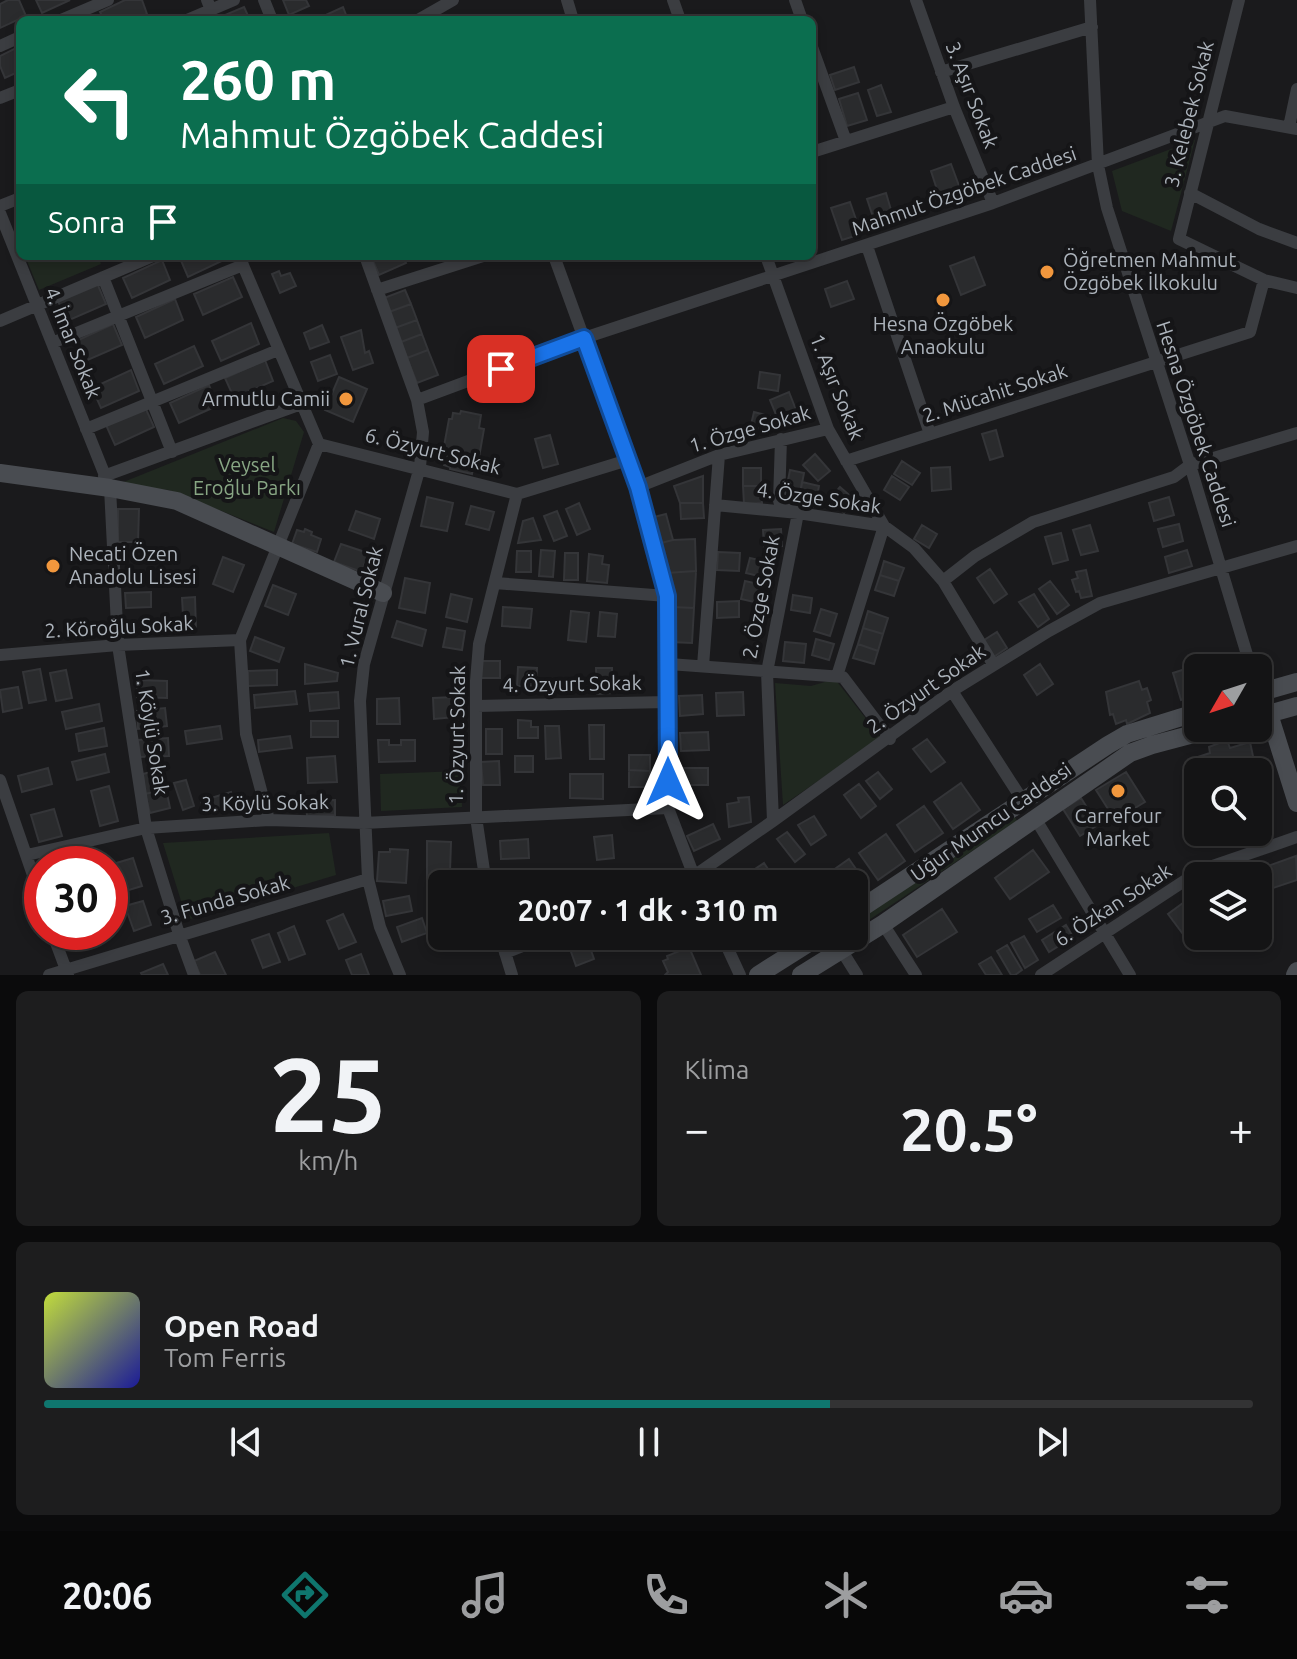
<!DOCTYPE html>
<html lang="tr">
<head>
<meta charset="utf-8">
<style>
	:root { --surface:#141415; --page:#1d1d1e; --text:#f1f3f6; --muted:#9d9ea0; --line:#333334; --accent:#0f766e }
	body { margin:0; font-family:Ubuntu,sans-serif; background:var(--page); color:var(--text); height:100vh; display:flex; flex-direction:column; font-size:30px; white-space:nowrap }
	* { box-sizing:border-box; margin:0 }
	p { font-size:26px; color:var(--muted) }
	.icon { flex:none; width:44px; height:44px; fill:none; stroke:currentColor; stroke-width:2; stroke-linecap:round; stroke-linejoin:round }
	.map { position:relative; height:975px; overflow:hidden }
	.sheet { display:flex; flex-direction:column; gap:16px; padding:16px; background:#0b0b0c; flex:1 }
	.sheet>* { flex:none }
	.guide { position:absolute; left:16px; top:16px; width:800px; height:244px; border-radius:12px; box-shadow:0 4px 12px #0003,0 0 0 2px var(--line); background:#0b6e4f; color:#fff; overflow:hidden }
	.needle { width:52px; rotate:231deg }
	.controls { position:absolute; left:1184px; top:654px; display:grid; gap:16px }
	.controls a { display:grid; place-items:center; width:88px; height:88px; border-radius:12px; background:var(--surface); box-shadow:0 4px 12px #0003,0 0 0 2px var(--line); font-size:40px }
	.speed { position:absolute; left:24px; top:846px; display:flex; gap:16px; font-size:40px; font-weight:700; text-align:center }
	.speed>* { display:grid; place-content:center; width:104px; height:104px; border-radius:50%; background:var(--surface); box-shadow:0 4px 12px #0003,0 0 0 2px var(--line); line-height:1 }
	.speed .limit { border:12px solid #d22; background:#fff; color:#111 }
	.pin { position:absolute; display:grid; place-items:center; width:68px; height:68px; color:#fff; margin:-34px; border-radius:16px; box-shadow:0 4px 12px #0006 }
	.me { position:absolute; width:88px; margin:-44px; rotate:0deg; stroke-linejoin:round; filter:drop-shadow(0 0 6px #0008) }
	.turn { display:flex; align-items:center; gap:28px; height:168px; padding:0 32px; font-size:36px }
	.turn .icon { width:104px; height:104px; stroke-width:2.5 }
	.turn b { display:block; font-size:56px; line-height:68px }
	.then { display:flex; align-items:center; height:76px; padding:0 32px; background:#0003; gap:16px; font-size:30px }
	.big { font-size:60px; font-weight:700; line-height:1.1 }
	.sheet .card { flex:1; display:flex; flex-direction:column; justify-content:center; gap:12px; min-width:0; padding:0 28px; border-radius:12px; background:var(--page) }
	.sheet .dial { align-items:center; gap:0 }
	.dial b { font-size:104px; line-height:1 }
	.song { display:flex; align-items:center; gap:24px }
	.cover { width:96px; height:96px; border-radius:12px; background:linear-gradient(135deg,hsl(70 70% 55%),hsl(240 70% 35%)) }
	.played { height:8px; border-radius:4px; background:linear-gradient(90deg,var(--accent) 65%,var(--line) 65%) }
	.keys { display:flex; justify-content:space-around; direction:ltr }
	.heat { display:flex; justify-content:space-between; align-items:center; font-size:44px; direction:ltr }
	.sheet .tiles { flex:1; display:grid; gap:16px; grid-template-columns:1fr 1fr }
	.card:last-child { grid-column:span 2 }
	.trip { position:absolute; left:428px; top:870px; width:440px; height:80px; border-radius:12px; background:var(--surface); box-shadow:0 4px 12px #0003,0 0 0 2px var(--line); font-weight:700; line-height:80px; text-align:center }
	.tabs { display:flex; height:128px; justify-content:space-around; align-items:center; background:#080808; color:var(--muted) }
	.tabs .icon { width:56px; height:56px }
	.tabs .selected { color:var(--accent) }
	.tabs b { font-size:36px; color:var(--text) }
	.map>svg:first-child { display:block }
	.green { fill:#202820 }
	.building { fill:#2a2b2d; stroke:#343538; stroke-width:2 }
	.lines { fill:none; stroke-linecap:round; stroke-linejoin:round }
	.street { stroke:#3b3d41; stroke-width:12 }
	.secondary { stroke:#494c51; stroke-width:18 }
	.route-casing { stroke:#114b97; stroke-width:20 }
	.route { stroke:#1a73e8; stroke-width:14 }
	.poi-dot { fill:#f1973d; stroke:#151517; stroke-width:3 }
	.labels { text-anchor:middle; stroke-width:8; stroke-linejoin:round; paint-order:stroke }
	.street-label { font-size:20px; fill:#adb4bc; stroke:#151517 }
	.poi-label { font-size:20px; fill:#adb4bc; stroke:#151517; text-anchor:start }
	.park-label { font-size:20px; fill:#88a684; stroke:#151517 }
</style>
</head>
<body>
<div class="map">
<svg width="1297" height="975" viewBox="0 0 1297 975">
	<rect width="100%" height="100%" fill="#1a1a1c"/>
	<!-- green -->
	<path class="green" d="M1195 140 1171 231 1122 211 1112 171Z
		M25 256H98L101 264 39 290Z
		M283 418 296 421 304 432 274 532 169 490 116 485Z
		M835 679 881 738 783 805 775 683 811 686Z
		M461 771 462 807 381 811 380 774Z
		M1014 815 1017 821 854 930V921Z
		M329 833 336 875 187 920 163 843Z"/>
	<!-- building -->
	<path class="building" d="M8 0H19L26 16 0 28V4Z
		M36 0H70L42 13Z
		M125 0H142L147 14 135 20H104L100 12Z
		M283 0H306L309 6 289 15Z
		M244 7 250 20H227L225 15Z
		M343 7 348 20H315Z
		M20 46V71L5 78 0 66V56Z
		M854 67 859 82 835 90 830 75Z
		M881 85 891 112 877 116 868 90Z
		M858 93 867 120 847 126 839 99Z
		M951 164 962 194 941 202 931 171Z
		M886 193 894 220 876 226 867 199Z
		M850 202 861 234 842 240 831 208Z
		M179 256H225L226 259 188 277Z
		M371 256H403L406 263 379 275Z
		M974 257 985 285 961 295 950 266Z
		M162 260 170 280 132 298 123 278Z
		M279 271 281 276 290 273 296 286 280 293 272 274Z
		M233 277 242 297 203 315 194 294Z
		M847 281 854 299 831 307 825 289Z
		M97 283 106 304 67 321 58 301Z
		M405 290 411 304 389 312 384 298Z
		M175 299 183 320 145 338 136 317Z
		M411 304 417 320 395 328 389 312Z
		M417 320 422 334 401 342 395 328Z
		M251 323 259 344 221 361 212 341Z
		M113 324 122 345 83 362 74 342Z
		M322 325 329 342 310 349 304 333Z
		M361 330 365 353 369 351 373 363 353 370 341 337Z
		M422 334 428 350 407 358 401 342Z
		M194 346 203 366 164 384 155 364Z
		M428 350 438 375 417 383 407 358Z
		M330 355 337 374 318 381 311 362Z
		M265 360 273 381 234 398 225 378Z
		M131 370 139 391 101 408 92 388Z
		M760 372 780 375 778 391 758 388Z
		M339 377 367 389 353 422 325 410Z
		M209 385 217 406 179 423 170 403Z
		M789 392 798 415 779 422 770 400Z
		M145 407 154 427 115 445 106 425Z
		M461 411 481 415 479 428 484 429 478 463 474 462 472 474 450 469V467L444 465 445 457H442L449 419H452L453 413 460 414Z
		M754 412 773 417 769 434 750 429Z
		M996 430 1003 456 990 460 982 434Z
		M550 435 558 464 543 468 535 439Z
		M815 454 830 471 818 481 803 465Z
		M902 461 920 473 912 485 894 474Z
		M950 467 951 489 932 491 931 468Z
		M743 468H761V486H743Z
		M790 470 804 473 798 504 784 501Z
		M703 476V503H680L674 486Z
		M892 476 909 487 900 500 884 490Z
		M802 482 819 486 815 507 798 504Z
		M743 486H761L762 503 744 504Z
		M840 487 855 500 844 513 829 500Z
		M427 497 453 503 447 531 421 526Z
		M1169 497 1174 515 1154 521 1149 503Z
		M579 503 590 529 577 535 566 509Z
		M680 503H703L704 518 681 519Z
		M471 506 494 512 489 530 466 524Z
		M118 509H139L138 542H118Z
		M356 511 380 519 374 539 349 530Z
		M557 511 567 536 554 541 544 516Z
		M666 514 673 540 657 544 650 518Z
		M533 518 541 540 518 543 523 521Z
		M1179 524 1183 541 1163 547 1158 529Z
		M922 525 937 534 929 548 914 539Z
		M1090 525 1098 551 1081 555 1073 530Z
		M305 529 312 532 311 535 321 539 317 552 292 544 297 530 304 532Z
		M781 529 782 546 764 548 763 530Z
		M1061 533 1068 560 1053 564 1045 537Z
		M695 539 696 571 666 573 657 544 673 540Z
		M341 544 368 553 362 572 334 562Z
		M541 550 555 551 553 577 539 576Z
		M1187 550 1192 566 1169 573 1165 557Z
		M517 551H531V572H516Z
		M718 552 740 553 739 571 717 570Z
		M565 553H578V580H564Z
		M589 554 603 556 602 564 609 565 607 583 587 581Z
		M223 557 244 565 233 592 213 584Z
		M750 558 771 563 767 578 746 573Z
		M884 561 904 568 899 581 880 575Z
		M990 569 1007 594 994 603 977 578Z
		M1086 570 1092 596 1081 598 1079 591 1076 592 1072 580 1078 578 1076 572Z
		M696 571 694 608 672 607 666 573Z
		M880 575 899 581 894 596 875 590Z
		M405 578 430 583 425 613 399 608Z
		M745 581 763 585 759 603 741 599Z
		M1050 581 1069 605 1057 614 1039 589Z
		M273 585 296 594 288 615 265 606Z
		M151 592V607L126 608 125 593Z
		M451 594 472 599 467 622 446 617Z
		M1034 594 1049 619 1038 627 1019 602Z
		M793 595 812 598 810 613 791 610Z
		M195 597 196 630 184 631 182 598Z
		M739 601V617L717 618V602Z
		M503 607 532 609 530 628 502 626Z
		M672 607 694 608 692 643 671 642Z
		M821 609 837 614 830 636 814 631Z
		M571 611 589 613 586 642 568 640Z
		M868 611 888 618 883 634 863 628Z
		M600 612 617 614 615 637 598 636Z
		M397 621 426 630 422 646 392 637Z
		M447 628 465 631 462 650 443 647Z
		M863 628 883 634 878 651 858 644Z
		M997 632 1007 648 992 658 981 642Z
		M255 637 284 648 279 662 250 651Z
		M816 639 834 644 829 660 812 655Z
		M785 642 806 644 804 663 783 661Z
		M858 644 878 651 874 664 853 658Z
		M481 661H500V678H481Z
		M1204 663 1205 668H1198V695L1181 700 1173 673Z
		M305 664 338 673 337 681 305 684Z
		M1040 664 1053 684 1037 695 1024 675Z
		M518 667 537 668 536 686H517Z
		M596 668H612V693L597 694Z
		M40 669 46 700 29 703 23 672Z
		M66 670 72 698 56 701 50 673Z
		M277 670V685L248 686V671Z
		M137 680 167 681V698L137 697Z
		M1139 681 1142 690 1147 688 1151 700 1147 702 1150 713 1127 724 1126 720 1116 724 1113 714 1110 715 1106 692Z
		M18 687 22 708 3 712 0 690Z
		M295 691 297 704 255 708 254 695Z
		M338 692 339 708 310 711 308 694Z
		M743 692 744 715 717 716 716 693Z
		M702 695 703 714 680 716 679 696Z
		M454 697 455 717 434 719 433 698Z
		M399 698 400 724H377V699Z
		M99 704 102 721 66 729 62 712Z
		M165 708 167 726 138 729 137 711Z
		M518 720 531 721V727H538V738H518Z
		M311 721H338V737H311Z
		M589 725H604V759H590Z
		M220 726 222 739 187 744 185 731Z
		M545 726H559L561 758 546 759Z
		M104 728 107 746 79 751 76 734Z
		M486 729H502V754H486Z
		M708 732 709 750 681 751 680 733Z
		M290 736 292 748 259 752 258 740Z
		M168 738 169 756 139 757 138 740Z
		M927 739 945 762 931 772 913 749Z
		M378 740H389V745H401V740H415V761L379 762Z
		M1227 740 1230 748 1250 742 1254 761 1229 765 1214 772H1200L1195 758 1210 753 1209 747Z
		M105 754 109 772 77 780 72 762Z
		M629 755H650V771L629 770Z
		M335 756 337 782 308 783 307 758Z
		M515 756H533V772H515Z
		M499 761 500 785H483L481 762Z
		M48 768 52 784 22 792 18 776Z
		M677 768H708V785H677Z
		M629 770 650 771 649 787H629Z
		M154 771 155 775 160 774 166 789 145 794 143 774Z
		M878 772 892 789 880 799 866 781Z
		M1126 772 1145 802 1115 820 1096 790Z
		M570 774H603V799L570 798Z
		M186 780 194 806 183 810 174 783Z
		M961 783 980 810 953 829 934 802Z
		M859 784 876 806 861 818 844 795Z
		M109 786 118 821 100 826 91 791Z
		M166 789 170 808 150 813 145 794Z
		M231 792 234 805 205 813 201 801Z
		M749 797 751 822 729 827 727 804 739 802 738 798Z
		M1081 798 1098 825 1080 836 1063 809Z
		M335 800V815L307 816 306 801Z
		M924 806 943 833 915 852 897 825Z
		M54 809 62 836 39 842 31 815Z
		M814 816 826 835 811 845 798 825Z
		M713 824 720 839 694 851 687 836Z
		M787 832 805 854 795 862 777 839Z
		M886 834 905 861 878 880 859 853Z
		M612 835 614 858 597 860 594 837Z
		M528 839 529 858 501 859 500 841Z
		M427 841 451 842 450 872H459V884L427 886Z
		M390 849 408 850 406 883 377 881 379 852H390Z
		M1033 850 1049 872 1010 899 995 878Z
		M1296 856 1297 880 1258 893V876H1240Z
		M133 858 142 886 122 892 113 864Z
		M849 859 868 886 854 896V884H826L822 878Z
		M764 863 778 884H739L737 881Z
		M1198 892V923L1183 934 1168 914Z
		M409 896 412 911 386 916 383 901Z
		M143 901 151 925 134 931 125 906Z
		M1053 905 1061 918 1037 932 1029 919Z
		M942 909 957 932 917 957 903 935Z
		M343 914 356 942 339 949 327 921Z
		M422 918 427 933 402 942 397 927Z
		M1066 925 1073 937 1049 952 1042 940Z
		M294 926 305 954 289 960 278 933Z
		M72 932H93L96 941 77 947Z
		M269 934 280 962 263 968 252 940Z
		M764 936H791L773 949Z
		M1024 936 1038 960 1025 968 1011 943Z
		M587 939 594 959 576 966 569 946Z
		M1007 945 1022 970 1015 975H1011L997 951Z
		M689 947 701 975H665L668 972 663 961 668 959 667 956Z
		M215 952 226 975H200L194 961Z
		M361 954 369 975H352L346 960Z
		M991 957 1002 975H986L979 964Z
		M163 964 168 975H142L141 973Z"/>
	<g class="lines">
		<!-- street -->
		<path class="street" d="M207 0 215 20
			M264 0 272 20
			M567 0 573 20
			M673 0 680 20
			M795 0 802 20
			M916 0 954 107 993 203
			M1090 0 1098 165 1107 208 1190 465 1251 668
			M1239 0 1179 239 1264 280 1297 288
			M61 20 108 0
			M187 20 234 0
			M418 20 453 0
			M0 46 20 37
			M812 47 846 141
			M941 72 1092 27
			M0 98 20 90
			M1289 127 1297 89
			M812 152 954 107
			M1190 193 1259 229 1297 243
			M0 206 20 198
			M0 213 110 488 118 645 146 828 179 934 194 975
			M867 246 930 434
			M239 256 319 444 240 640 246 734 269 820
			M365 256 417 400 423 432 420 467 364 664 360 701 368 879 380 927 400 975
			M554 256 638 487 667 596 668 808 697 884
			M766 256 828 429 884 526 837 676
			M103 277 172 452
			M377 290 483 256
			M0 321 153 256
			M52 343 243 265
			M417 400 584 338 993 203 1225 116 1297 129
			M86 429 278 350
			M319 444 517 494 628 460
			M846 461 1250 332 1264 280
			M104 476 301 404
			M638 487 719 455 828 429
			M715 505 798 513 884 526 914 548 943 581 993 664
			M943 581 975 556 1033 522 1174 477 1190 465 1297 433
			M495 583 667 596
			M0 655 118 645 240 640
			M669 664 843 677 890 739
			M703 666 719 455
			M952 691 1023 801
			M477 706 668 702
			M0 780 42 901
			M1035 818 1130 975
			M773 821 767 672 798 513 779 501 781 439
			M27 855 146 828 269 820 364 823 668 808
			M486 884 476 817V681L479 644 517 494
			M675 884 694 876 773 821 952 691 1049 631 1100 603 1297 546
			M883 924 916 975
			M52 932 68 975
			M500 936 512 975
			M722 936 740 975
			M842 951 857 975
			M505 953 548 936
			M49 975 368 879
			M1041 975 1201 870 1297 837"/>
		<!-- secondary -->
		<path class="secondary" d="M0 473 110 488 177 501 383 593
			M1258 693 1297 682
			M1269 714 1297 803
			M1261 716 1297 706
			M854 913 1108 745 1127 734 1198 712
			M758 975 820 936
			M801 975 883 924 1130 753 1152 745 1216 728
			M1295 975 1297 971"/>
	</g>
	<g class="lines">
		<!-- route casing -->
		<g class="route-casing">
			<path id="route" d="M501 369 584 338 638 487 667 596 668 782"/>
		</g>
		<!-- route -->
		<use href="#route" class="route"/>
	</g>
	<!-- markers -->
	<g class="poi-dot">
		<circle cx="1047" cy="272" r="8"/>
		<circle cx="943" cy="300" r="8"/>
		<circle cx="346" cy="399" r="8"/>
		<circle cx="53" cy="566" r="8"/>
		<circle cx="1118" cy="791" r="8"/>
	</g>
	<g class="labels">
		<!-- street labels -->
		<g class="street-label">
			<text transform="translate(972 95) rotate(69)" y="7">3. Aşır Sokak</text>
			<text transform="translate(1189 114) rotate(-76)" y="7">3. Kelebek Sokak</text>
			<text transform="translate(964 191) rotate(-19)" y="7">Mahmut Özgöbek Caddesi</text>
			<text transform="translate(73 343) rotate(68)" y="7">4. İmar Sokak</text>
			<text transform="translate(837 387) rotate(68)" y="7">1. Aşır Sokak</text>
			<text transform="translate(995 393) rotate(-18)" y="7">2. Mücahit Sokak</text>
			<text transform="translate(1196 424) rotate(72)" y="7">Hesna Özgöbek Caddesi</text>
			<text transform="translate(750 429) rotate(-16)" y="7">1. Özge Sokak</text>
			<text transform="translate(433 451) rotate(14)" y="7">6. Özyurt Sokak</text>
			<text transform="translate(819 498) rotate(8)" y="7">4. Özge Sokak</text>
			<text transform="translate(761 597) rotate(-79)" y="7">2. Özge Sokak</text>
			<text transform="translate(361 607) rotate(-76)" y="7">1. Vural Sokak</text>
			<text transform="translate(119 627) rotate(-3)" y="7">2. Köroğlu Sokak</text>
			<text transform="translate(572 684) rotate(-1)" y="7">4. Özyurt Sokak</text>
			<text transform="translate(926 689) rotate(-35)" y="7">2. Özyurt Sokak</text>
			<text transform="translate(152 732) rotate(81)" y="7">1. Köylü Sokak</text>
			<text transform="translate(457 735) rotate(-89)" y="7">1. Özyurt Sokak</text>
			<text transform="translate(265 803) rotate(-1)" y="7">3. Köylü Sokak</text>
			<text transform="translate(991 822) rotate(-35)" y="7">Uğur Mumcu Caddesi</text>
			<text transform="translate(225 900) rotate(-16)" y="7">3. Funda Sokak</text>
			<text transform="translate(1113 905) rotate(-33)" y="7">6. Özkan Sokak</text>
		</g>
		<!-- poi labels -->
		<g class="poi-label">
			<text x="1063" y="267">Öğretmen Mahmut<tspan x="1063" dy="23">Özgöbek İlkokulu</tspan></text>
			<text x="943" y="331" text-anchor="middle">Hesna Özgöbek<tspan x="943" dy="23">Anaokulu</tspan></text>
			<text x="330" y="406" text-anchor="end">Armutlu Camii</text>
			<text x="69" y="561">Necati Özen<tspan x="69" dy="23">Anadolu Lisesi</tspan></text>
			<text x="1118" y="823" text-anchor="middle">Carrefour<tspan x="1118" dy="23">Market</tspan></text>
		</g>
		<!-- park labels -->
		<g class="park-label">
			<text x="247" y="472">Veysel<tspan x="247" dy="23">Eroğlu Parkı</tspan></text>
		</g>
	</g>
</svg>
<div class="controls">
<a><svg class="needle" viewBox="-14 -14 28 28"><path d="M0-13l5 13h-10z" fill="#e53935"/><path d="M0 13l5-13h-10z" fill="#9d9ea0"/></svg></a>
<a><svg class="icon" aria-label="search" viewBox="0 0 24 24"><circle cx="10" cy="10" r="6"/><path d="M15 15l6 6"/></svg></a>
<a><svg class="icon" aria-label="layers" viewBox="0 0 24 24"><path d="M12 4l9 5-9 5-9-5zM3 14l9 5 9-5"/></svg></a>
</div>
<div class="speed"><div class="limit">30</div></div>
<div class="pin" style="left:501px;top:369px;background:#d93025"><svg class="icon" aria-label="arrive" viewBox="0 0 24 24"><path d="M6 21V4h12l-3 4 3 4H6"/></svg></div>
<svg class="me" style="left:668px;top:782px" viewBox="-20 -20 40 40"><path d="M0-17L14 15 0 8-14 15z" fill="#1a73e8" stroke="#fff" stroke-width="4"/></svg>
<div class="trip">20:07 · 1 dk · 310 m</div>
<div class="guide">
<div class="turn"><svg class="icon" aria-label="left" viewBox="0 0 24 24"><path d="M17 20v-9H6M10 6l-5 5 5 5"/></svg><div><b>260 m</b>Mahmut Özgöbek Caddesi</div></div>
<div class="then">Sonra<svg class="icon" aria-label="arrive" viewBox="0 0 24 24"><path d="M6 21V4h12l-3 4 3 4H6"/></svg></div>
</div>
</div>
<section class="sheet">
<div class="tiles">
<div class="card dial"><b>25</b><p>km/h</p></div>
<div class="card"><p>Klima</p>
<div class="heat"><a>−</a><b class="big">20.5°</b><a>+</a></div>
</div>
<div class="card">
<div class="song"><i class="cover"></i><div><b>Open Road</b><p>Tom Ferris</p></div></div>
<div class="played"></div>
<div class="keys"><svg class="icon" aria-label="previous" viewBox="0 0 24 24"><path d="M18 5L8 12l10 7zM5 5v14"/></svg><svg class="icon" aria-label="pause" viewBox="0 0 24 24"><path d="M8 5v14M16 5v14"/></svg><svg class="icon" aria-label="next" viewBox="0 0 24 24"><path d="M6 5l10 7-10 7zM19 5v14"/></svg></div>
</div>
</div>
</section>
<nav class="tabs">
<b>20:06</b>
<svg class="icon selected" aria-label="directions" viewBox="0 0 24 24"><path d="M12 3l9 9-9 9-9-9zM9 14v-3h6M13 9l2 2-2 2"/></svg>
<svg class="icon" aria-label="music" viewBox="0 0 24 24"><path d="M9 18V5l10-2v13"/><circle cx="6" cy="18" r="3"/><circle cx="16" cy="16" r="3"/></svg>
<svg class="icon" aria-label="phone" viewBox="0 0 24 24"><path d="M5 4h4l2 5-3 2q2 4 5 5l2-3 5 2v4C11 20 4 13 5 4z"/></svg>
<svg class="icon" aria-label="climate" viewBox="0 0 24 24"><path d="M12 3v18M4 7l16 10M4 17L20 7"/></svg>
<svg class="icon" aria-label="car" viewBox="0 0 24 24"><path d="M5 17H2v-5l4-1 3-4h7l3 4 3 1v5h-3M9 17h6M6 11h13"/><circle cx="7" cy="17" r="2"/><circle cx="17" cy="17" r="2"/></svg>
<svg class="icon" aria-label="filters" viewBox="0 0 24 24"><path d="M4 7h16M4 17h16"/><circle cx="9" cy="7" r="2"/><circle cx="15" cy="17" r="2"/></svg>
</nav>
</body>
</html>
